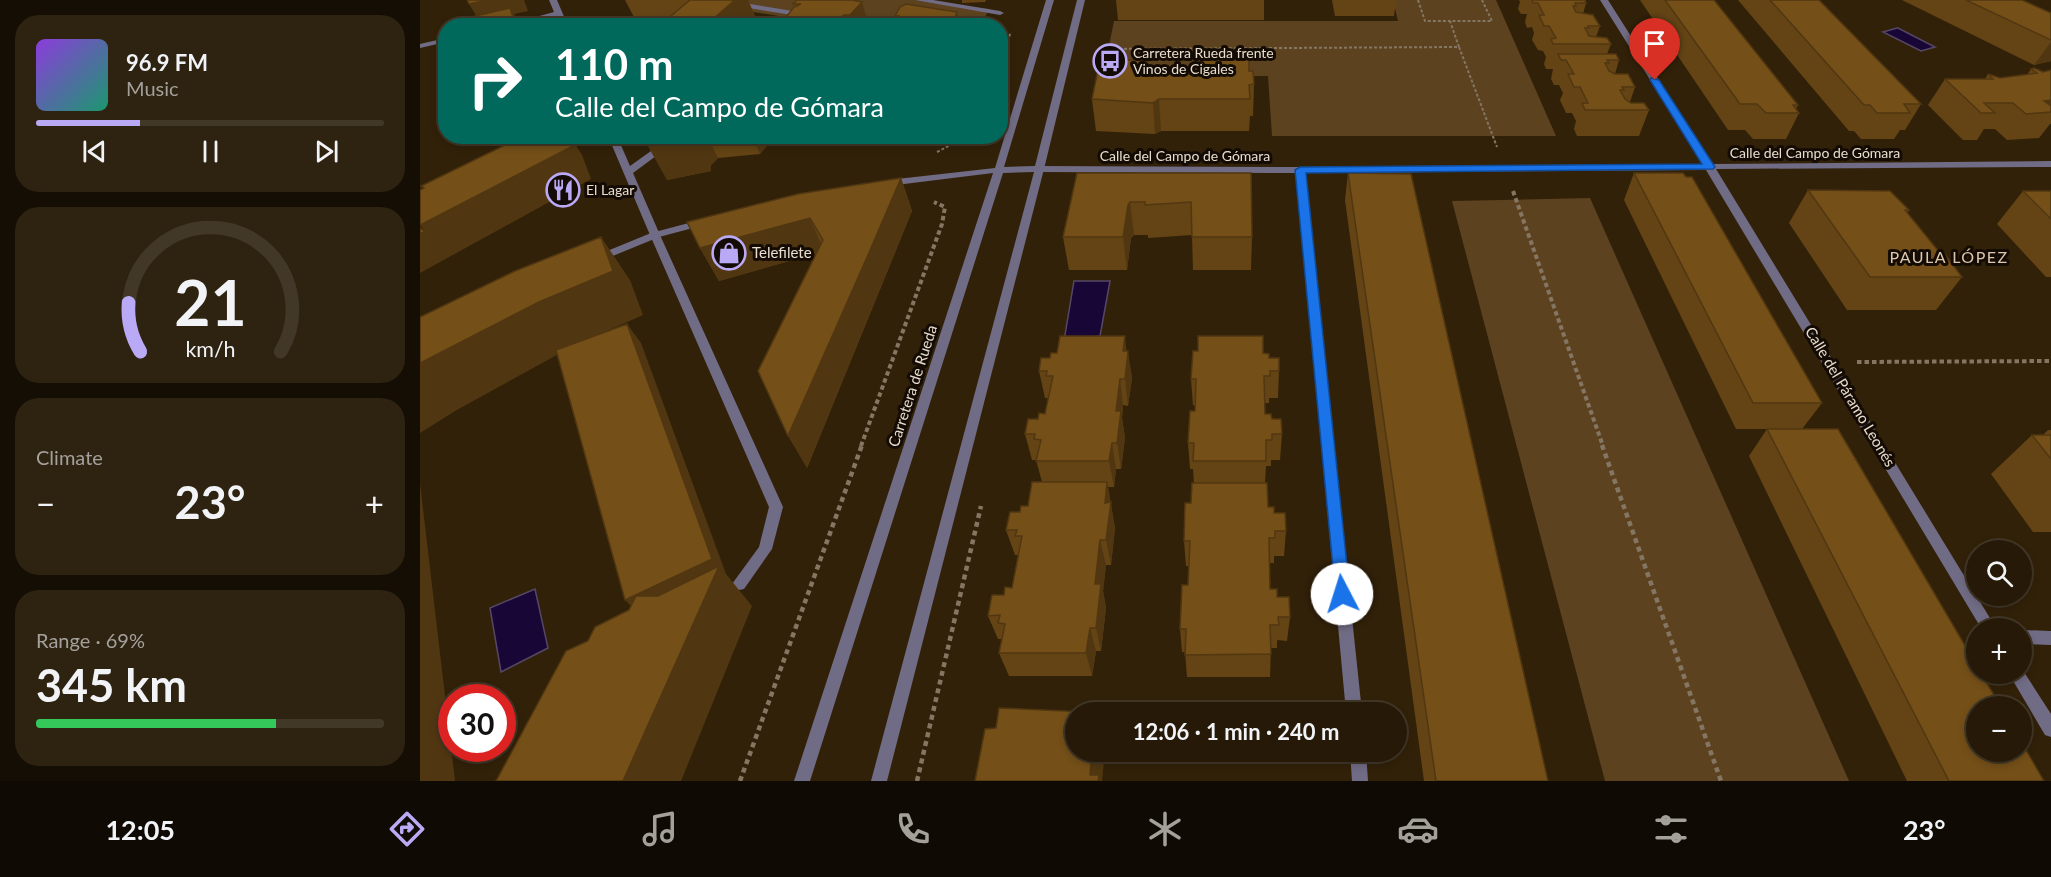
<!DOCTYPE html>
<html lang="en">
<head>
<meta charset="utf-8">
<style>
	:root { --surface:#261907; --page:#2e2211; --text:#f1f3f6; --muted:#a4a09b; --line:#423828; --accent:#baaaf6 }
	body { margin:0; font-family:Lato,sans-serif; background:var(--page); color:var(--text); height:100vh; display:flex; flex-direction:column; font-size:22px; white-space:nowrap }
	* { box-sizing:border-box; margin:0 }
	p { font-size:20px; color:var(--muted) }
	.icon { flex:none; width:33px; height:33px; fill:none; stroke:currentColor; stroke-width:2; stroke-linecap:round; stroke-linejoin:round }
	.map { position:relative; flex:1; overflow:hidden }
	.details { display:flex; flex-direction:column; gap:15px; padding:15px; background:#150e04; width:420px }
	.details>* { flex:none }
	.hud { position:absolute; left:18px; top:18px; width:570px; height:126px; border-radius:24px; box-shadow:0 3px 9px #0003,0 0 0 2px var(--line); background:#00695c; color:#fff; overflow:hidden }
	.buttons { position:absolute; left:1546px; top:540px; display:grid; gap:12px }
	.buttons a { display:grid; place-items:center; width:66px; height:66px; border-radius:50%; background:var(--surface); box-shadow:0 3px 9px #0003,0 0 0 2px var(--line); font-size:30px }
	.speed { position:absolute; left:18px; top:684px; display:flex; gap:12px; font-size:30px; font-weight:700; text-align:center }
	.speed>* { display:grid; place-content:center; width:78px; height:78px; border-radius:50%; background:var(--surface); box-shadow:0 3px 9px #0003,0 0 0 2px var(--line); line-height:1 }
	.speed .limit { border:9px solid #d22; background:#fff; color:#111 }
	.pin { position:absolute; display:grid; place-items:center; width:51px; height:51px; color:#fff; margin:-62px -26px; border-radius:50% 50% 50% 0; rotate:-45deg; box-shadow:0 0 6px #0007 }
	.pin .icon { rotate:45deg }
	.me { position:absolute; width:66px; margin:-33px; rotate:355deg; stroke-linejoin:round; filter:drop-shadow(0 0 4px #0008) }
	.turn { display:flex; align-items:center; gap:21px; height:126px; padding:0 18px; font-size:27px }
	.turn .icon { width:78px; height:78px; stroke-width:2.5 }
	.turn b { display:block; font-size:42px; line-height:51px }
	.big { font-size:45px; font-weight:700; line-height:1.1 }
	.details .widget { flex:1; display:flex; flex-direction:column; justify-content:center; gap:9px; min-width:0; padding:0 21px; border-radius:24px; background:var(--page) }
	.details .dial { align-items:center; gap:0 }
	.dial svg { height:156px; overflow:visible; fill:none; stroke:var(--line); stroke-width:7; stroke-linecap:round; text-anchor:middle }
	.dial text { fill:var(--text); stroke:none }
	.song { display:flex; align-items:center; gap:18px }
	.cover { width:72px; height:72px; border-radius:9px; background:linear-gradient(135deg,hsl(270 70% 55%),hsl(160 70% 35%)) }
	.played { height:6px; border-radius:3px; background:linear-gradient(90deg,var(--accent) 30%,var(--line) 30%) }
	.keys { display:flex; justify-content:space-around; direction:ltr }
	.heat { display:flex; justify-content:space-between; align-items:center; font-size:33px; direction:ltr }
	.charge { height:9px; border-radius:4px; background:linear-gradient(90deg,#34c759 69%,var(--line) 0) }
	.trip { position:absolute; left:645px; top:702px; width:342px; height:60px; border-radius:30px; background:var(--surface); box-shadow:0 3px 9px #0003,0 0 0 2px var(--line); font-weight:700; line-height:60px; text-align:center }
	.dock { display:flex; height:96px; justify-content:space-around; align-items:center; background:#0f0a03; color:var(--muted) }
	.dock .icon { width:42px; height:42px }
	.dock .on { color:var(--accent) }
	.dock b { font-size:27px; color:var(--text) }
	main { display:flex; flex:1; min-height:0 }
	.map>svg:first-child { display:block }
	.green { fill:#5c421f }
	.water { fill:#180736; stroke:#564764; stroke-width:1.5 }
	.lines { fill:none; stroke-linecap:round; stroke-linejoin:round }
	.path-far2 { stroke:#847663; stroke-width:2; stroke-dasharray:3 2; stroke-linecap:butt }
	.path-far1 { stroke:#847663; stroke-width:4; stroke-dasharray:4.5 3; stroke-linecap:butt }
	.path { stroke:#847663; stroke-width:4.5; stroke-dasharray:5 4; stroke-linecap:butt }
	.service { fill:#716c85; fill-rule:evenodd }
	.pedestrian { fill:#716c85; fill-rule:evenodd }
	.minor { fill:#716c85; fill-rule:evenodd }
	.tertiary { fill:#716c85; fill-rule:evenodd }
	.wall { fill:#644415 }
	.shaded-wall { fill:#513711 }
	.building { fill:#744f18; stroke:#513711; stroke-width:1.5 }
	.route { fill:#1a73e8; stroke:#114b97; stroke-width:1.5 }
	.labels { text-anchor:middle; stroke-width:6; stroke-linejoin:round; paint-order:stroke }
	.far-poi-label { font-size:14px; fill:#e8ddcf; stroke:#140c04; text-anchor:start }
	.far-street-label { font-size:14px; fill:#e8ddcf; stroke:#140c04 }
	.poi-label { font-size:15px; fill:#e8ddcf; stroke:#140c04; text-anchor:start }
	.street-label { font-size:15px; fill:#e8ddcf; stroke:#140c04 }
	.neighbourhood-label { font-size:16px; letter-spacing:1.5px; fill:#dec8ad; stroke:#140c04 }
</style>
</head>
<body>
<main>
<section class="details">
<div class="widget">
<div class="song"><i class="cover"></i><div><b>96.9 FM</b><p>Music</p></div></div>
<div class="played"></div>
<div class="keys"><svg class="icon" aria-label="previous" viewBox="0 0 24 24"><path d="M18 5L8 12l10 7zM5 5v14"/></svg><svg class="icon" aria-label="pause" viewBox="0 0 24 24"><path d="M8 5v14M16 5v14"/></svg><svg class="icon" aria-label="next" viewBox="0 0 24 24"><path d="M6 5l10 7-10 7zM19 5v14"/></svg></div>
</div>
<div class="widget dial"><svg viewBox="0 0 100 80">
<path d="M14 69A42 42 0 1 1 86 69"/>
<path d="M14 69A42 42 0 0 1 8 44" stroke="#baaaf6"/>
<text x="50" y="56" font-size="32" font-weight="700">21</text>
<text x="50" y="72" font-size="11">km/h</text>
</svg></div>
<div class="widget"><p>Climate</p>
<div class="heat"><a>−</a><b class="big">23°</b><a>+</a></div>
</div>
<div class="widget"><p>Range · 69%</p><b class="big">345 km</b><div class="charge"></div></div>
</section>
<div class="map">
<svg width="1631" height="781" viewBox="0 0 1631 781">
	<rect width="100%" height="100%" fill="#322109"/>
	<!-- green -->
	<path class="green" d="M261 0H499L569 9 561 25 419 26Z
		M973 0H1076L1136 136H852L848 76H683L694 21H978Z
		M1170 198 1429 781H1185L1032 201Z"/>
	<!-- water -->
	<path class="water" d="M1477 28H1478L1515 47 1501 51 1463 32Z
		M654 281H690L680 336 647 339 645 335Z
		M115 589 128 648 81 672 70 608Z"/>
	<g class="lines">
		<!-- path-far2 -->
		<path class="path-far2" d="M998 0 1005 21H1030
			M1039 47 1030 21H1072L1062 0
			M684 49 1039 47 1077 147
			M580 60 591 32
			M517 152 548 136"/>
		<!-- path-far1 -->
		<path class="path-far1" d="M1093 191 1183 446
			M1437 362 1631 361
			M441 446 522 224 525 207 514 202"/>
		<!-- path -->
		<path class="path" d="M1182 445 1301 781
			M320 781 442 445
			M497 781 561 506"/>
		<!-- service -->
		<path class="service" d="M235 232 240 235 363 507 352 549 324 589 319 590 314 589 312 584 339 547 349 507 230 235Z"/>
		<!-- pedestrian -->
		<path class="pedestrian" d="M287 0H305L385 13 389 15 385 17 291 2Z
			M495 0H513L580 11 584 13 580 15Z"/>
		<!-- minor -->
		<path class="minor" d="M129 0H137L148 26H140L136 16 97 26H83L134 12Z
			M1180 0H1188L1292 164 1631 161V167L1296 169 1576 628H1561L1286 170 885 173 942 712H926L876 173 619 172 614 169 619 166 880 167 1283 164Z
			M26 38V42L0 48V44Z
			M188 136H197L210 166 252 136H263L213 173 240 235 239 237H231L230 235Z
			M1602 630 1631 631V645L1602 644Z
			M1602 669 1631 714V737L1625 735 1589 674H1602Z
			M930 752H946L948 781H932Z"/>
		<!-- tertiary -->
		<path class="tertiary" d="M626 0H634L584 167 615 166 657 0H665L624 169 467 781H451L614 172 583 173 390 781H374L573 173 468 186 463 183 468 180 575 168Z
			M284 219 288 220V224L239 237 183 260H175L174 258 175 256 231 233Z"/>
	</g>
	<!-- wall -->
	<path class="wall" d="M205 0H328L337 21H245L214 17Z
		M542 0H566L565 2 542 3Z
		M696 0H844V20H698Z
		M912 0H976L974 16H915Z
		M1099 0H1165L1166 3 1163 14 1180 26 1176 37 1191 44 1187 54 1199 60 1195 74 1215 87 1210 102 1229 110 1219 136H1157L1154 129 1156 121 1152 113H1146L1140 100 1143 93 1139 85H1134L1131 79 1133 69H1126L1124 64 1126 57 1123 51 1118 50 1112 40 1114 33 1112 27 1107 28 1105 22 1107 14H1101L1098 9 1100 2Z
		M1220 0H1294L1378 105 1376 109 1379 113 1366 139H1333L1325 130H1308Z
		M1318 0H1399L1501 104 1485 130H1480L1474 139H1441L1434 131H1429Z
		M1482 0H1602L1631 13V61L1614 65Z
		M442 2 449 26H359L374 7 373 4Z
		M537 12 539 18H541L542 26H474L477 20 475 16Z
		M728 60 729 74H781V69L829 71 834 84 833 116H830L829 131H741L735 134 676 131 672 99Z
		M1611 69 1623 72 1631 70V124H1630L1619 138 1587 140 1575 129H1564L1557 140H1543L1508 105 1525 79H1565L1568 74 1580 78 1607 75Z
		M229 136H366L359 142H350L340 154 298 158 291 165V171L247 180Z
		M657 173H831L832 237 831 270H773L772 235 728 238V235H714L711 238 707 270H649L643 237Z
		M928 173 1128 781H1004L925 200Z
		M1214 173 1402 403 1382 429H1316L1204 200Z
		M481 178 492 211 387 468 397 253 299 281 280 248Z
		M1388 190 1489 210 1487 213 1520 253 1542 277 1516 310H1427L1369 223Z
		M1603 191H1631V277H1626L1577 224Z
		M707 351 712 378 708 406 703 405 702 418 705 438 701 469H696L694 487H688L695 528 691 565H686L683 591 686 608 681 651H676L672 676H589L579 653 582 639H578L568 616 584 595 592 588 599 555H595L586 530 600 512 608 506 622 482 616 460H612L605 434 618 419 625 414 628 398H625L619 371 630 358 637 353Z
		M849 358 859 371 858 398H849V403H845V414L852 419 862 434 860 460H851V466H846L845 483 848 507 854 513 866 531 864 556H854V563H849L850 589 857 597 870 617 867 641 857 640V648H851L850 677H767L765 652H762L760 629 768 585 769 566H766L764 541 774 483 773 469H770L768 443 775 411V406L773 405 771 379Z
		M1347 429 1624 781H1487L1329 456Z
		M1628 430H1631V532H1613L1571 474 1612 435H1623Z"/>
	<!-- shaded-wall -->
	<path class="shaded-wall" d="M68 0H104L108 11 94 14 101 26 60 22 49 4Z
		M315 0H328L337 21 332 26H285Z
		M442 2 449 26H433L430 15Z
		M537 12 539 21 541 18 542 26H539L535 18Z
		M424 15 428 26H412L418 19Z
		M1631 42V61L1614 65Z
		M728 60 730 91 729 100 726 69Z
		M739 99 741 131 735 134 733 103Z
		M1631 100V112L1624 101Z
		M82 136H142L95 154Z
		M147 136H150L162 155 171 179 0 273V234L5 231 0 225Z
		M246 136H287L298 158 291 165V171L247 180 225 141Z
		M332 136H348L350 142 340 154Z
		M356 136H366L359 142Z
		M481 178 492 211 387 468 368 436Z
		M710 202 714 235 711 238 707 270 703 237 708 205Z
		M390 218 404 251 299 281 280 248Z
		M181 237 210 280 223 315 153 346 35 411 0 433V363Z
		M207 324 221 343 306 574 332 606 261 781H203L222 617 205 600Z
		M705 336 707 356 708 351 712 378 708 406 705 379 703 351Z
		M700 379 703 405 702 418 705 438 701 469 697 443 696 411Z
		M692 443 696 469 694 487 689 461Z
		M687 482 695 528 691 565 686 540 685 503Z
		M0 483 35 781H0Z
		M680 540 686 565 683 591 686 608 681 651 676 628 675 584Z
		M670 628 676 651 672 676 666 653Z
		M672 752H685L682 781H672L670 775Z"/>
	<!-- building -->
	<path class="building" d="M47 0H68L49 4Z
		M270 0H315L285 26H239Z
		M377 0H432L442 2 430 15H424L418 19 412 26H359L374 7 381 4H373Z
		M1112 0H1165L1166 3H1155L1156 6H1153L1156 12 1173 15 1180 26H1168L1169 28H1165L1169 36 1187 38 1191 44H1133L1131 39 1136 38 1129 26H1124L1119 15H1124L1118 3H1113Z
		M1245 0H1294L1378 105H1373L1379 113H1346L1337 104H1320Z
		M1350 0H1399L1501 104H1484L1490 113H1457L1450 105H1444Z
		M1546 0H1602L1631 13V40Z
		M486 4 537 12 535 18H541L538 24H532L531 26H474L479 16H475L480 7Z
		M90 8 96 26H49L47 18Z
		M1138 54H1196L1199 60H1187L1189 63H1185L1189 71 1195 74H1208L1215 87H1202L1204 90H1200L1205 99 1211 103H1224L1229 110H1165L1162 103H1168L1160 87H1154L1148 74H1154L1146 60H1141Z
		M680 60H728L726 69H722V74H785V69H781V60H829V71H833L834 84 829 85 830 99H739L733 103 672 99Z
		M1614 68 1623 72 1631 70V100L1624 101 1631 106V112L1606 114 1593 103H1564L1575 113H1561L1525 79H1573L1568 74 1580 78 1617 73 1611 69Z
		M109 136H147L151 147 0 225V190L4 188 1 186 89 143 92 144Z
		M229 136H246L225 141Z
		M657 173H831L832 237H772L771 202 725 205V202H710L708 205 703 237H643Z
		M928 173 991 174 1128 781H1016Z
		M1214 173H1263L1266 177H1272L1402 403H1333Z
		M481 178 448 255 368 436 338 371 403 240 390 218 280 248 267 222 378 194Z
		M1388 190 1470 191 1489 210H1485L1520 253H1524L1542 277H1450Z
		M1603 191H1631V219Z
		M0 228 5 231 0 234Z
		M181 237 193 271 119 302 0 363V317L95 271Z
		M207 324 292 559 205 600 136 350Z
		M640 336H705L703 351H708L705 379H700L696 411H701L697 443H692L689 461H616L621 440 614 439 615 434H605L608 419H618L619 413 625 414 633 376H626L627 371H619L621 358H630L631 353H637Z
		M778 336H843V353L849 354V358H859V371H850V376H844L845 414H851L852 419H861L862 434H852V440H846V461H773L774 443H768L770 411H775L776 379H771L773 351H778Z
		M1347 429H1418L1557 666V674H1561L1581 706H1557V752H1602V743L1624 781H1529Z
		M1612 435H1631V459Z
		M612 482H687L685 503 691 502 686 540H680L675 584H681L676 628H670L666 653H579L585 624 578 623 580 615 568 616 572 595H584L585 587 592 588 602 536H595L597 530H586L590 512H600L601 506H608Z
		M772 483H847L848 507H854V513H865L866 531H855V538H849L850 589H857V597H869L870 617H858L859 625H850L851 654 765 655 766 629H760L762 585H768L770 541H764L765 503H771Z
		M299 566 203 781H76L146 651 168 641 175 627 209 610 216 596H238Z
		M579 708 666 712H656V752H672L670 775H679L678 781H555L565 729 576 728Z"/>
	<!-- route -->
	<path class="route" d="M1231 78 1239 80 1295 167 1293 169 886 173 930 594 928 599 922 601 916 599 875 170 880 167 1282 164 1230 80Z"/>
	<!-- icons -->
	<defs>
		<g id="bus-ring" transform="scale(1.725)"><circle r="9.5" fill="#140c04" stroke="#baaaf6" stroke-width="1.5"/><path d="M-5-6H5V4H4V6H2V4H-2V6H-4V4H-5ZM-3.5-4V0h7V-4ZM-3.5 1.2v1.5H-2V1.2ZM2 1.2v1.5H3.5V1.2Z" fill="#baaaf6"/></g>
		<g id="restaurant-ring" transform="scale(1.725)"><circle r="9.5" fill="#140c04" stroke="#baaaf6" stroke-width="1.5"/><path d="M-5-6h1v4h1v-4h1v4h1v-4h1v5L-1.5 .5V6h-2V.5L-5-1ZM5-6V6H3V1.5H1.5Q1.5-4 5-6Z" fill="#baaaf6"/></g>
		<g id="shop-ring" transform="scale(1.725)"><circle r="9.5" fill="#140c04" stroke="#baaaf6" stroke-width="1.5"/><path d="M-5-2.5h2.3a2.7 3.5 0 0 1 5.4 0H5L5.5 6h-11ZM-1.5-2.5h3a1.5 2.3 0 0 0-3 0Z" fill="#baaaf6"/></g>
	</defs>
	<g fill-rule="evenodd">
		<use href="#bus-ring" x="690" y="61"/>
		<use href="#restaurant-ring" x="143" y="190"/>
		<use href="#shop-ring" x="309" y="253"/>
	</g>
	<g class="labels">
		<!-- far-poi labels -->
		<g class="far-poi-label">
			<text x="713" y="58">Carretera Rueda frente<tspan x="713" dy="16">Vinos de Cigales</tspan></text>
			<text x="166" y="195">El Lagar</text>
		</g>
		<!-- far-street labels -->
		<g class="far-street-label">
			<text x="1395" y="158">Calle del Campo de Gómara</text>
			<text x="765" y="161">Calle del Campo de Gómara</text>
		</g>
		<!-- poi labels -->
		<g class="poi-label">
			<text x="332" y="258">Telefilete</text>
		</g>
		<!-- street labels -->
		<g class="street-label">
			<text transform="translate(493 386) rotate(-72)" y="5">Carretera de Rueda</text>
			<text transform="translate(1430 397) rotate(59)" y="5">Calle del Páramo Leonés</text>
		</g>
		<!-- neighbourhood labels -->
		<g class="neighbourhood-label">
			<text x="1529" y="263">PAULA LÓPEZ</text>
		</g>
	</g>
</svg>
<div class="buttons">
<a><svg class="icon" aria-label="search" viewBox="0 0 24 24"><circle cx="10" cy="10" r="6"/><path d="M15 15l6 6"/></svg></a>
<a>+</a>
<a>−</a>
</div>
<div class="speed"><div class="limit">30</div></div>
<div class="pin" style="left:1235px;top:80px;background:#d93025"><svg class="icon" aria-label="arrive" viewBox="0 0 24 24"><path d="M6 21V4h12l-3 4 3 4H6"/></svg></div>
<svg class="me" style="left:922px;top:594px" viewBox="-20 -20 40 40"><circle r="19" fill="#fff"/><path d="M0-13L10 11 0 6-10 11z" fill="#1a73e8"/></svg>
<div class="trip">12:06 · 1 min · 240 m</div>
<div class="hud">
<div class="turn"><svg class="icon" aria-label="right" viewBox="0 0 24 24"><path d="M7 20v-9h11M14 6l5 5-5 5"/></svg><div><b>110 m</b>Calle del Campo de Gómara</div></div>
</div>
</div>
</main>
<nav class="dock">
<b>12:05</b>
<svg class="icon on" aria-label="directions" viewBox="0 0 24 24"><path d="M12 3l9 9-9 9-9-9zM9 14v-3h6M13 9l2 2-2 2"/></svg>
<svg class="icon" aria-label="music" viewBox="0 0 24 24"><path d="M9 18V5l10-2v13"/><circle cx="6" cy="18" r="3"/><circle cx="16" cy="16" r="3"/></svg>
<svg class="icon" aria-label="phone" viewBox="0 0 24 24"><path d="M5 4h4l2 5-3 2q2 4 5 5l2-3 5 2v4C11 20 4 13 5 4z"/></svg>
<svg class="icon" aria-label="climate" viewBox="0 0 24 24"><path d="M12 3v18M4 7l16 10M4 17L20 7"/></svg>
<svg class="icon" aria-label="car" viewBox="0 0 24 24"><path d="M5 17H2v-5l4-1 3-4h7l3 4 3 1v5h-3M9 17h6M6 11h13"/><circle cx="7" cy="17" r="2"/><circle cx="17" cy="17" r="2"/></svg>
<svg class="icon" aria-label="filters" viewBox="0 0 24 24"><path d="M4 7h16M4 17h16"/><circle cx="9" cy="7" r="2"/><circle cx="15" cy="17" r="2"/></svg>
<b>23°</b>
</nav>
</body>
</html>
